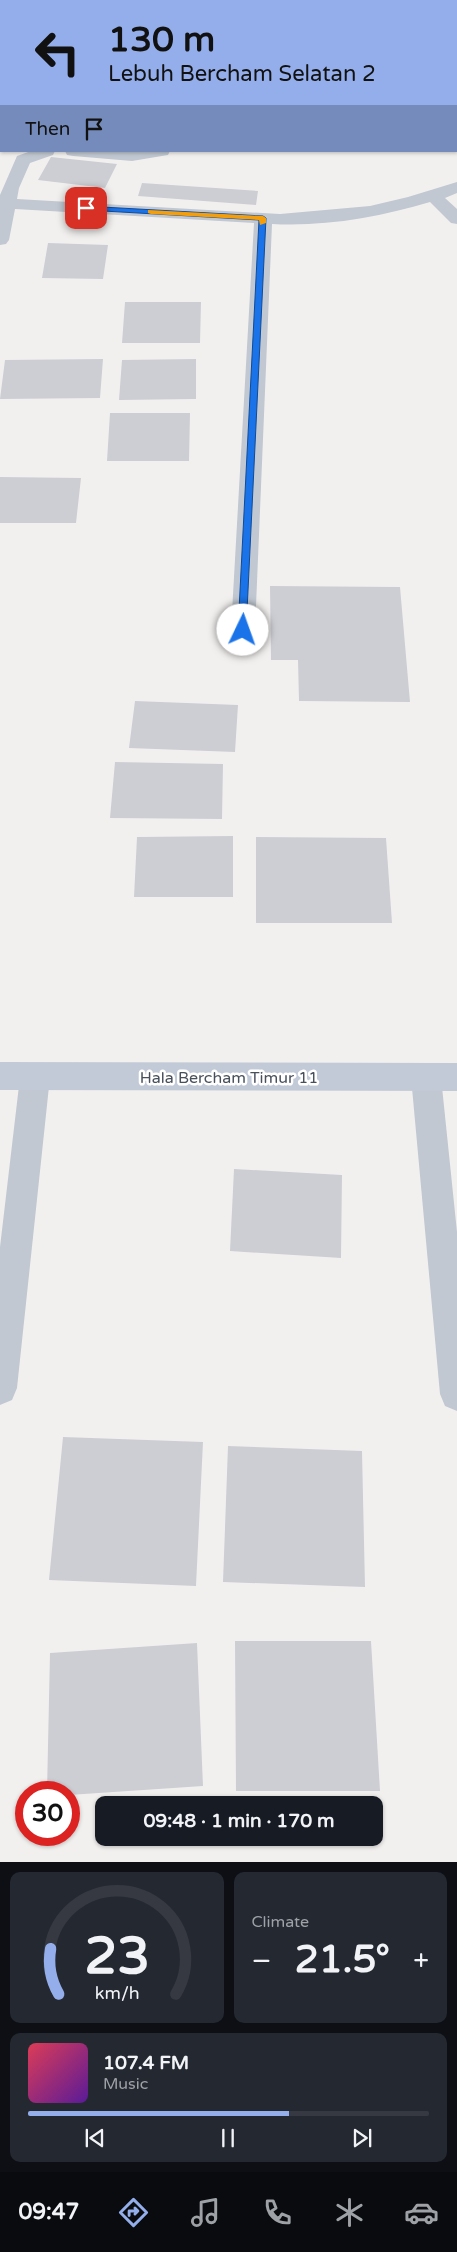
<!DOCTYPE html>
<html lang="en">
<head>
<meta charset="utf-8">
<style>
	:root { --surface:#171b24; --page:#242831; --text:#f1f3f6; --muted:#9ea1a6; --line:#363941; --accent:#93aeea }
	body { margin:0; font-family:"Varela Round",sans-serif; background:var(--page); color:var(--text); height:100vh; display:flex; flex-direction:column; font-size:19px; white-space:nowrap }
	* { box-sizing:border-box; margin:0 }
	p { font-size:16px; color:var(--muted) }
	.icon { flex:none; width:28px; height:28px; fill:none; stroke:currentColor; stroke-width:2; stroke-linecap:round; stroke-linejoin:round }
	.map { position:relative; height:1862px; overflow:hidden }
	.sheet { display:flex; flex-direction:column; gap:10px; padding:10px; background:#0d0f14; flex:1 }
	.sheet>* { flex:none }
	.top-card { position:absolute; left:0px; top:0px; width:458px; height:152px; box-shadow:0 1px 4px #0004; background:#93aeea; color:#111; overflow:hidden }
	.speed { position:absolute; left:15px; top:1781px; display:flex; gap:10px; font-size:25px; font-weight:700; text-align:center }
	.speed>* { display:grid; place-content:center; width:65px; height:65px; border-radius:50%; background:var(--surface); box-shadow:0 1px 4px #0004; line-height:1 }
	.speed .limit { border:8px solid #d22; background:#fff; color:#111 }
	.pin { position:absolute; display:grid; place-items:center; width:42px; height:42px; color:#fff; margin:-21px; border-radius:10px; box-shadow:0 2px 8px #0006 }
	.me { position:absolute; width:55px; margin:-28px; rotate:3deg; stroke-linejoin:round; filter:drop-shadow(0 0 4px #0008) }
	.turn { display:flex; align-items:center; gap:18px; height:105px; padding:0 25px; font-size:22px }
	.turn .icon { width:65px; height:65px; stroke-width:2.5 }
	.turn b { display:block; font-size:35px; line-height:42px }
	.then { display:flex; align-items:center; height:48px; padding:0 25px; background:#0003; gap:10px; font-size:19px }
	.big { font-size:38px; font-weight:700; line-height:1.1 }
	.sheet .widget { flex:1; display:flex; flex-direction:column; justify-content:center; gap:8px; min-width:0; padding:0 18px; border-radius:10px; background:var(--page) }
	.sheet .dial { align-items:center; gap:0 }
	.dial svg { height:130px; overflow:visible; fill:none; stroke:var(--line); stroke-width:7; stroke-linecap:round; text-anchor:middle }
	.dial text { fill:var(--text); stroke:none }
	.song { display:flex; align-items:center; gap:15px }
	.cover { width:60px; height:60px; border-radius:8px; background:linear-gradient(135deg,hsl(350 70% 55%),hsl(270 70% 35%)) }
	.played { height:5px; border-radius:2px; background:linear-gradient(90deg,var(--accent) 65%,var(--line) 65%) }
	.keys { display:flex; justify-content:space-around; direction:ltr }
	.heat { display:flex; justify-content:space-between; align-items:center; font-size:28px; direction:ltr }
	.sheet .tiles { flex:1; display:grid; gap:10px; grid-template-columns:1fr 1fr }
	.widget:last-child { grid-column:span 2 }
	.trip { position:absolute; left:95px; top:1796px; width:288px; height:50px; border-radius:10px; background:var(--surface); box-shadow:0 1px 4px #0004; font-weight:700; line-height:50px; text-align:center }
	.tab-bar { display:flex; height:80px; justify-content:space-around; align-items:center; background:#090b0e; color:var(--muted) }
	.tab-bar .icon { width:35px; height:35px }
	.tab-bar .selected { color:var(--accent) }
	.tab-bar b { font-size:22px; color:var(--text) }
	.map>svg:first-child { display:block }
	.green { fill:#c0edd8 }
	.building { fill:#ccced4 }
	.lines { fill:none; stroke-linecap:round; stroke-linejoin:round }
	.street { fill:#c1c8d1; fill-rule:evenodd }
	.secondary { fill:#c3cad7; fill-rule:evenodd }
	.route { fill:#1a73e8; stroke:#114b97 }
	.slow { fill:#f59e0b }
	.labels { text-anchor:middle; stroke-width:5; stroke-linejoin:round; paint-order:stroke }
	.street-label { font-size:16px; fill:#48505c; stroke:#fff }
</style>
</head>
<body>
<div class="map">
<svg width="457" height="1862" viewBox="0 0 457 1862">
	<rect width="100%" height="100%" fill="#f2f0ef"/>
	<!-- green -->
	<path class="green" d="M0 0H436L1 1V34Z"/>
	<!-- building -->
	<path class="building" d="M51 157 117 164 105 188 38 180Z
		M142 183 258 191 256 205 138 196Z
		M48 243 108 245 103 279 42 278Z
		M125 302H201L200 343H122Z
		M103 359 100 398 0 399 5 360Z
		M196 359V399L119 400 122 360Z
		M110 413H190L189 461H107Z
		M0 477 81 478 76 523H0Z
		M270 586 400 587 410 702 299 701 298 660H271Z
		M135 701 238 705 235 752 129 748Z
		M115 762 223 764 222 819 110 818Z
		M233 836V897H134L137 837Z
		M256 837 386 838 392 923H256Z
		M234 1169 342 1175 341 1258 230 1251Z
		M63 1437 203 1442 196 1586 49 1580Z
		M228 1446 362 1451 365 1587 223 1582Z
		M235 1641H371L380 1791H236Z
		M197 1643 203 1786 69 1795V1792H47L50 1653Z"/>
	<g class="lines">
		<!-- street -->
		<path class="street" d="M31 151H55L53 155 30 163 19 188 17 199 280 214 370 206 408 197 457 182V193L445 198 457 209V224L451 223 430 202C380 217 324 227 272 224L255 630 251 636 243 639 235 636 231 630 254 223 15 209 9 240 6 244 0 245V195L17 156Z
			M65 151H170L168 155 132 161 73 156 67 155Z
			M35 1063 45 1067 50 1077 17 1388 12 1400 0 1405V1247L20 1077 25 1067Z
			M426 1063 436 1067 441 1077 457 1232V1411L445 1406 440 1394 411 1077 416 1067Z"/>
		<!-- secondary -->
		<path class="secondary" d="M0 1062 457 1063V1091L0 1090Z"/>
	</g>
	<!-- route -->
	<path class="route" d="M84 206 263 216 266 218 246 632H240L238 630 259 220 86 210 83 208Z"/>
	<!-- slow -->
	<path class="slow" d="M148 210 263 216 266 218V223L260 225 259 220 151 214 148 213Z"/>
	<g class="labels">
		<!-- street labels -->
		<g class="street-label">
			<text x="229" y="1083">Hala Bercham Timur 11</text>
		</g>
	</g>
</svg>
<div class="speed"><div class="limit">30</div></div>
<div class="pin" style="left:86px;top:208px;background:#d93025"><svg class="icon" aria-label="arrive" viewBox="0 0 24 24"><path d="M6 21V4h12l-3 4 3 4H6"/></svg></div>
<svg class="me" style="left:243px;top:630px" viewBox="-20 -20 40 40"><circle r="19" fill="#fff"/><path d="M0-13L10 11 0 6-10 11z" fill="#1a73e8"/></svg>
<div class="trip">09:48 · 1 min · 170 m</div>
<div class="top-card">
<div class="turn"><svg class="icon" aria-label="left" viewBox="0 0 24 24"><path d="M17 20v-9H6M10 6l-5 5 5 5"/></svg><div><b>130 m</b>Lebuh Bercham Selatan 2</div></div>
<div class="then">Then<svg class="icon" aria-label="arrive" viewBox="0 0 24 24"><path d="M6 21V4h12l-3 4 3 4H6"/></svg></div>
</div>
</div>
<section class="sheet">
<div class="tiles">
<div class="widget dial"><svg viewBox="0 0 100 80">
<path d="M14 69A42 42 0 1 1 86 69"/>
<path d="M14 69A42 42 0 0 1 9 41" stroke="#93aeea"/>
<text x="50" y="56" font-size="32" font-weight="700">23</text>
<text x="50" y="72" font-size="11">km/h</text>
</svg></div>
<div class="widget"><p>Climate</p>
<div class="heat"><a>−</a><b class="big">21.5°</b><a>+</a></div>
</div>
<div class="widget">
<div class="song"><i class="cover"></i><div><b>107.4 FM</b><p>Music</p></div></div>
<div class="played"></div>
<div class="keys"><svg class="icon" aria-label="previous" viewBox="0 0 24 24"><path d="M18 5L8 12l10 7zM5 5v14"/></svg><svg class="icon" aria-label="pause" viewBox="0 0 24 24"><path d="M8 5v14M16 5v14"/></svg><svg class="icon" aria-label="next" viewBox="0 0 24 24"><path d="M6 5l10 7-10 7zM19 5v14"/></svg></div>
</div>
</div>
</section>
<nav class="tab-bar">
<b>09:47</b>
<svg class="icon selected" aria-label="directions" viewBox="0 0 24 24"><path d="M12 3l9 9-9 9-9-9zM9 14v-3h6M13 9l2 2-2 2"/></svg>
<svg class="icon" aria-label="music" viewBox="0 0 24 24"><path d="M9 18V5l10-2v13"/><circle cx="6" cy="18" r="3"/><circle cx="16" cy="16" r="3"/></svg>
<svg class="icon" aria-label="phone" viewBox="0 0 24 24"><path d="M5 4h4l2 5-3 2q2 4 5 5l2-3 5 2v4C11 20 4 13 5 4z"/></svg>
<svg class="icon" aria-label="climate" viewBox="0 0 24 24"><path d="M12 3v18M4 7l16 10M4 17L20 7"/></svg>
<svg class="icon" aria-label="car" viewBox="0 0 24 24"><path d="M5 17H2v-5l4-1 3-4h7l3 4 3 1v5h-3M9 17h6M6 11h13"/><circle cx="7" cy="17" r="2"/><circle cx="17" cy="17" r="2"/></svg>
</nav>
</body>
</html>
